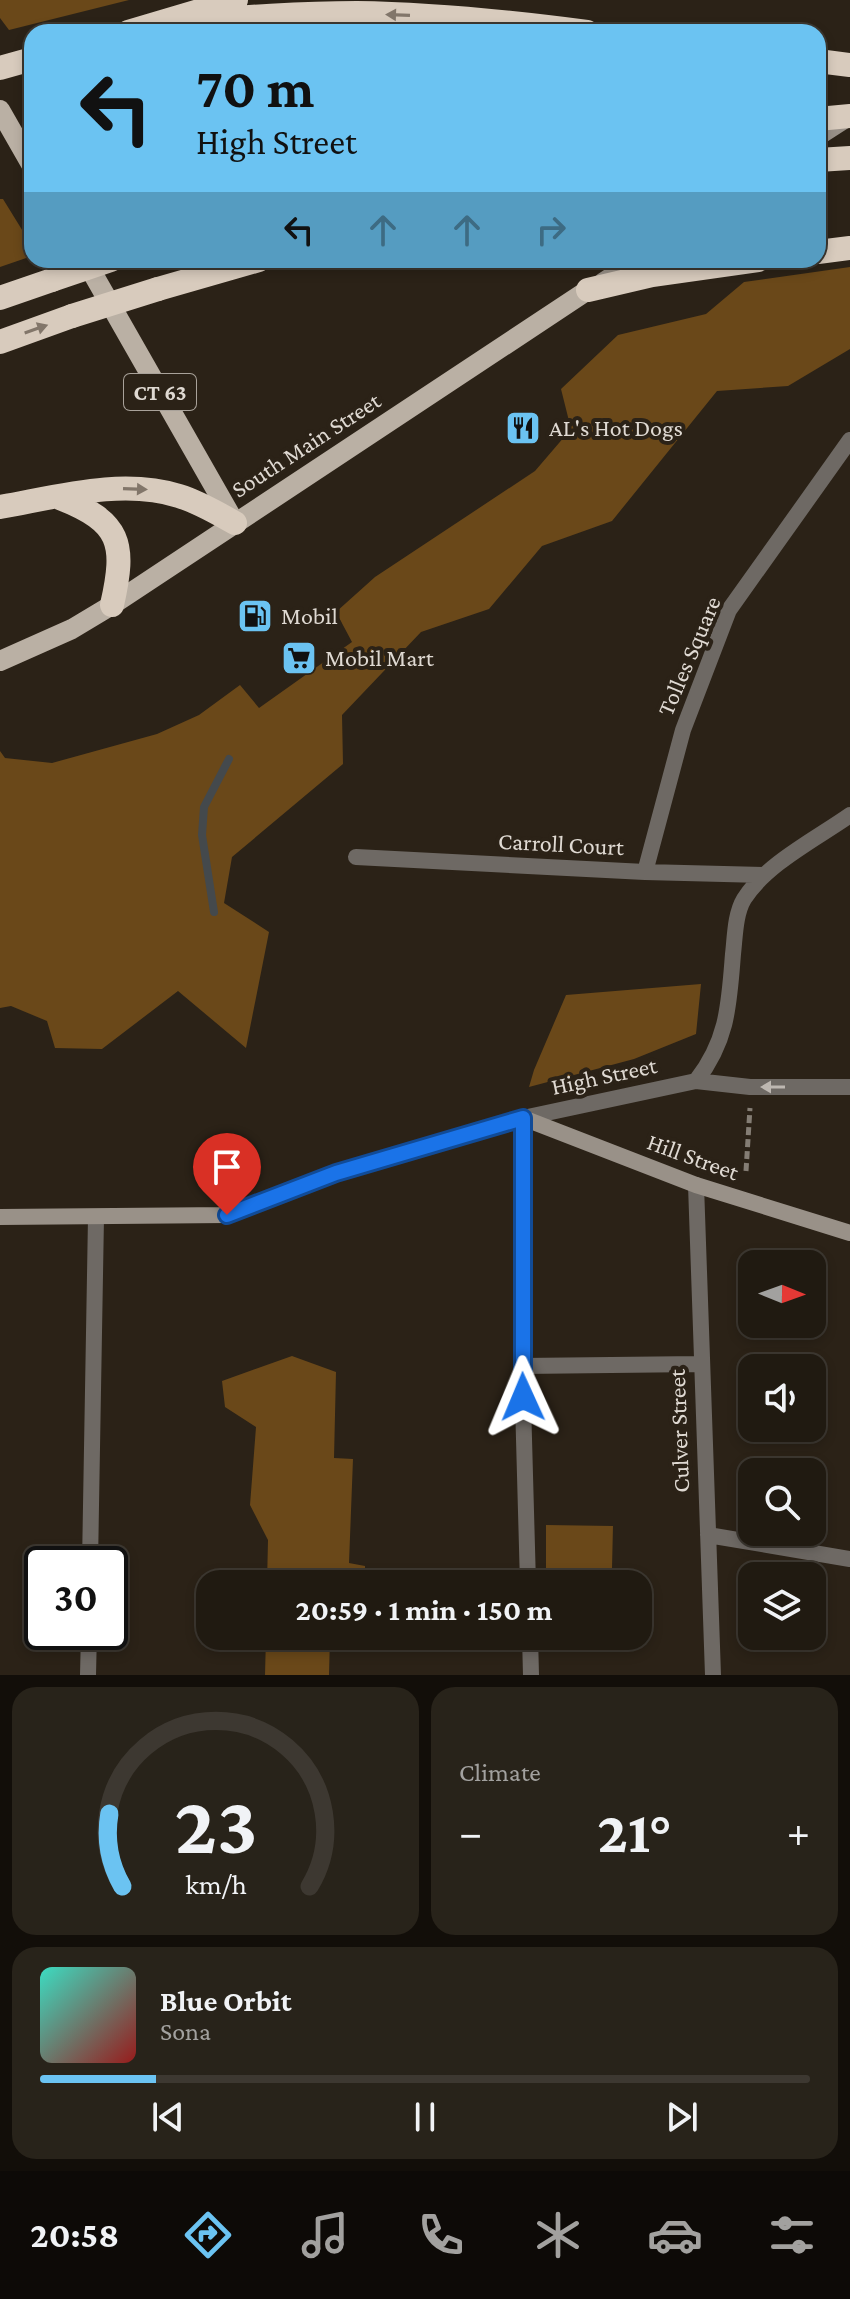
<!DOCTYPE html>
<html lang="en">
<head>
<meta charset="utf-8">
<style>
	:root { --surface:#201a11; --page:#28231a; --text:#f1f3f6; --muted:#a2a19f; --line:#3d3831; --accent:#6bc3f2 }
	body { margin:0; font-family:"Crimson Pro",serif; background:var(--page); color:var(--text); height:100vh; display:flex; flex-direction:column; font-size:30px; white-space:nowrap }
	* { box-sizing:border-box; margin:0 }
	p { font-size:26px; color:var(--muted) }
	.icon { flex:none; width:44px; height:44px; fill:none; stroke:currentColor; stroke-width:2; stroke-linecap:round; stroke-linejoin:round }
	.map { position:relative; height:1675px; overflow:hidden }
	.panel { display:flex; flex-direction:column; gap:12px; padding:12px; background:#120e09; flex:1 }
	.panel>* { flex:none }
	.guide { position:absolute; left:24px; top:24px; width:802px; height:244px; border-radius:24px; box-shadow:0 4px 12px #0003,0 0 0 2px var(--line); background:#6bc3f2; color:#111; overflow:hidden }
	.needle { width:52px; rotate:91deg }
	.controls { position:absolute; left:738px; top:1250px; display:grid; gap:16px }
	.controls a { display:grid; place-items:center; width:88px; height:88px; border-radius:16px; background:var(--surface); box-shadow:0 4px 12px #0003,0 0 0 2px var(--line); font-size:40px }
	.speed { position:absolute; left:24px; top:1546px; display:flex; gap:16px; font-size:40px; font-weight:700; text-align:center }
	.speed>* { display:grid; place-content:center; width:104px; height:104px; border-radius:50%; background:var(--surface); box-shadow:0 4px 12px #0003,0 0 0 2px var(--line); line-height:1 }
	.speed .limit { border:4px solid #111; border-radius:12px; background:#fff; color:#111 }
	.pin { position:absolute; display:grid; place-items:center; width:68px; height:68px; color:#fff; margin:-82px -34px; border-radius:50% 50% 50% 0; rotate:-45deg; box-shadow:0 0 8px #0007 }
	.pin .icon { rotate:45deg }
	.me { position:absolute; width:88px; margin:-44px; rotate:359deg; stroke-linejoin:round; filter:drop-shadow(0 0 6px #0008) }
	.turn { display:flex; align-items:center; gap:28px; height:168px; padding:0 40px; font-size:36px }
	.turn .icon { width:104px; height:104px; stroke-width:2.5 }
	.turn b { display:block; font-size:56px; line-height:68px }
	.lanes { display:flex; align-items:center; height:76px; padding:0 40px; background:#0003; justify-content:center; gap:40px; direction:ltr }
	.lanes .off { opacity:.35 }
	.big { font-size:60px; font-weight:700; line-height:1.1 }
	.panel .widget { flex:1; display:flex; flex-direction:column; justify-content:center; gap:12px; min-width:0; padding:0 28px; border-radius:24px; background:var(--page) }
	.panel .dial { align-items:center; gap:0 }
	.dial svg { height:208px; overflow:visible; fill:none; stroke:var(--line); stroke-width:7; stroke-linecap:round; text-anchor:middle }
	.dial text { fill:var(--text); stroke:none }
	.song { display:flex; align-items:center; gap:24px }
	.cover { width:96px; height:96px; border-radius:12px; background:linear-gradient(135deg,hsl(170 70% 55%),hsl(0 70% 35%)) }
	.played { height:8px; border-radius:4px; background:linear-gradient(90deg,var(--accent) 15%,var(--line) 15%) }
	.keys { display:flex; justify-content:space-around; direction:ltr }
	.heat { display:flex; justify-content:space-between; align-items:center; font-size:44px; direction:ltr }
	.panel .tiles { flex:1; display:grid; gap:12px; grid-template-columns:1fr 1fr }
	.widget:last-child { grid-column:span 2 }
	.trip { position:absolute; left:196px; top:1570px; width:456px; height:80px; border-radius:24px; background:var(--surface); box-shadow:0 4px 12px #0003,0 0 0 2px var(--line); font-weight:700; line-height:80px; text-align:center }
	.dock { display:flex; height:128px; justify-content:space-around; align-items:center; background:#0d0a07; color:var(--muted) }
	.dock .icon { width:56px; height:56px }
	.dock .current { color:var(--accent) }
	.dock b { font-size:36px; color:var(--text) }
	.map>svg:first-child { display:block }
	.forest { fill:#6a4819 }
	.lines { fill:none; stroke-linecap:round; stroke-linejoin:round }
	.stream { stroke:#44494c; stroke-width:8 }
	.path { stroke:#847d74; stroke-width:5; stroke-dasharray:8 4; stroke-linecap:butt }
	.street { stroke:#6e6964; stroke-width:16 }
	.secondary { stroke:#999188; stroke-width:16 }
	.primary { stroke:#bab0a4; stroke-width:20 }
	.highway { stroke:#d8cbbd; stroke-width:24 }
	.highway-bridge { stroke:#d8cbbd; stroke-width:24 }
	.oneway { fill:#82766a }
	.oneway2 { fill:#bdb7b1 }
	.route-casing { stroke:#114b97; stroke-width:20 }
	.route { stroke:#1a73e8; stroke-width:14 }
	.labels { text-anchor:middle; stroke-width:8; stroke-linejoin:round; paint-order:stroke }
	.shield { fill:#2b2217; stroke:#a9a29a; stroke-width:2 }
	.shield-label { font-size:22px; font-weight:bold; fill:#dfd9d2 }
	.poi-label { font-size:24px; fill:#dfd9d2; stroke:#2b2217; text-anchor:start }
	.street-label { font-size:24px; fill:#dfd9d2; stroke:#2b2217 }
</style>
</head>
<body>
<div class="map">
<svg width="850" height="1675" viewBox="0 0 850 1675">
	<rect width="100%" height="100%" fill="#2b2217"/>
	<!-- forest -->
	<path class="forest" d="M0 0H129L9 30 0 18Z
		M0 199H3L32 246V256L0 267Z
		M850 267V349L788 386 717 391 612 521 542 546 489 609 421 632 342 715 343 764 232 857 224 903 269 932 246 1048 178 991 102 1049 55 1048 47 1021 11 1006 0 1008V751L5 758 52 763 157 734 199 715 240 685 259 708 352 642 336 612 375 577 535 471 571 429 561 389 618 335 706 314 744 282Z
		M701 984 696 1034 634 1059 529 1087 534 1070 566 995Z
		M292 1356 336 1372 334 1458 353 1459 349 1563 365 1566V1582L267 1584 268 1540 250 1505 256 1427 225 1407 222 1381Z
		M546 1525 613 1526 612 1568 584 1569 583 1584H546Z
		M266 1636H330L329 1675H265Z"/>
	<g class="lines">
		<!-- stream -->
		<path class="stream" d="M214 912 202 835 204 807 229 759"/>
		<!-- path -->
		<path class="path" d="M746 1171 750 1108"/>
		<!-- street -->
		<path class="street" d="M356 857 645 872 763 875
			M645 872 683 730 729 610 850 440
			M696 1081C728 1040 729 1004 733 954 735 937 735 914 744 899 766 864 816 839 850 815
			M696 1185 713 1675
			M522 1366 700 1364
			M708 1535 850 1559
			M90 1564 96 1217
			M528 1584 522 1366 523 1118 696 1081 750 1087H850
			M530 1636 531 1675
			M88 1675 89 1632"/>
		<!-- secondary -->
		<path class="secondary" d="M818 138 849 118
			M602 281 634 260
			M0 1217 227 1215 336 1173 523 1118 696 1185 850 1233"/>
		<!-- primary -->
		<path class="primary" d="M0 110 32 166
			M85 260 235 523
			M0 661 72 629 112 605 588 290"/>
		<!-- highway -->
		<path class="highway" d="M156 24C223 19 289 13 357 13 434 14 511 22 587 32
			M128 32 236 0
			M818 61 850 65
			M0 68 32 59
			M818 119 850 116
			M818 160 850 158
			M818 252 850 248
			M158 289 259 260
			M588 290 652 275 758 260
			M0 298 52 280
			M0 342 72 316
			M60 498C121 522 126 543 112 605
			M0 507C57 497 122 478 179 496 199 502 217 513 235 523"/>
		<!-- highway-bridge -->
		<path class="highway-bridge" d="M52 280 111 260
			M72 316 158 289"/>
	</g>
	<!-- one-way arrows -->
	<defs><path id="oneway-solid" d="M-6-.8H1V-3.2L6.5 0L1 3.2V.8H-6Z" transform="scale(2)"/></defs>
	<g class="oneway">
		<use href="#oneway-solid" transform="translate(398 15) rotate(-178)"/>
		<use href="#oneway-solid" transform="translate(36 329) rotate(-19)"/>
		<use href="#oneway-solid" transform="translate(135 489) rotate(2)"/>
	</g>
	<use class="oneway2" href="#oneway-solid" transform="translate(773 1087) rotate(-180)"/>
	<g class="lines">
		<!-- route casing -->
		<g class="route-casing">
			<path id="route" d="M227 1215 336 1173 523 1118V1397"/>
		</g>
		<!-- route -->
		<use href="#route" class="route"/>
	</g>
	<!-- icons -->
	<defs>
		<g id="restaurant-square" transform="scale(1.8)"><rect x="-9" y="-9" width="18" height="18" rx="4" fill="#6bc3f2" stroke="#2b2217"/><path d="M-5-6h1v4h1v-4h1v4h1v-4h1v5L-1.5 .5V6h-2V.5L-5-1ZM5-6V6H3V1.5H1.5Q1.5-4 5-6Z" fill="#111"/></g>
		<g id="fuel-square" transform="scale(1.8)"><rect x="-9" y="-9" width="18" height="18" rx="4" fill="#6bc3f2" stroke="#2b2217"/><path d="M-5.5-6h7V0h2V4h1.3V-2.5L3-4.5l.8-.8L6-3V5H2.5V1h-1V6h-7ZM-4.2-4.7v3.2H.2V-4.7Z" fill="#111"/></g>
		<g id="supermarket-square" transform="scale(1.8)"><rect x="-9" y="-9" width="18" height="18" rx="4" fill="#6bc3f2" stroke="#2b2217"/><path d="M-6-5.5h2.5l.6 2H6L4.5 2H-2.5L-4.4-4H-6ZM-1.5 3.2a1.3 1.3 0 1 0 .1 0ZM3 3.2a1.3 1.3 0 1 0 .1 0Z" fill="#111"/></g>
	</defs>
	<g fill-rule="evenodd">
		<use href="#restaurant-square" x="523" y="428"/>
		<use href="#fuel-square" x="255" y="616"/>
		<use href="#supermarket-square" x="299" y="658"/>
	</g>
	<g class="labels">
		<!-- shield labels -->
		<rect class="shield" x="124" y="374" width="72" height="36" rx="6"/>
		<g class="shield-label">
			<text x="160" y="400">CT 63</text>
		</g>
		<!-- poi labels -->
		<g class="poi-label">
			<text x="549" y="436">AL's Hot Dogs</text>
			<text x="281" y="624">Mobil</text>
			<text x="325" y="666">Mobil Mart</text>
		</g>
		<!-- street labels -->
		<g class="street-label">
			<text transform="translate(306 445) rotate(-33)" y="8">South Main Street</text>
			<text transform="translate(689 656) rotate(-67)" y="8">Tolles Square</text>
			<text transform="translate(561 844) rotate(3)" y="8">Carroll Court</text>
			<text transform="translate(604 1076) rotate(-12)" y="8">High Street</text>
			<text transform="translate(693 1157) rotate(20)" y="8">Hill Street</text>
			<text transform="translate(679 1431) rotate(-92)" y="8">Culver Street</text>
		</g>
	</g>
</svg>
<div class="controls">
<a><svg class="needle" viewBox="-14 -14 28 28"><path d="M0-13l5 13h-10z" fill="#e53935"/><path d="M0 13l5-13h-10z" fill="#a2a19f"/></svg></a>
<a><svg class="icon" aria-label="sound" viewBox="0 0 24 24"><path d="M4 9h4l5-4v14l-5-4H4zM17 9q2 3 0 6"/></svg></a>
<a><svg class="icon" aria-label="search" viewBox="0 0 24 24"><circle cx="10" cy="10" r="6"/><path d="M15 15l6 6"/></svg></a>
<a><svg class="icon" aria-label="layers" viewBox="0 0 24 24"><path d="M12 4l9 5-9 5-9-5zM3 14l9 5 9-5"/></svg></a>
</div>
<div class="speed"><div class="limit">30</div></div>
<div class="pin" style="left:227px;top:1215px;background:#d93025"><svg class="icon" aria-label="arrive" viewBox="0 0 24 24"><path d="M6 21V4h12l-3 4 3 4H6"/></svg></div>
<svg class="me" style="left:523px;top:1397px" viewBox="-20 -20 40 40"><path d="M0-17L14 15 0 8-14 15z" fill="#1a73e8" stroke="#fff" stroke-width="4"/></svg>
<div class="trip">20:59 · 1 min · 150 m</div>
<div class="guide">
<div class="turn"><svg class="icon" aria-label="left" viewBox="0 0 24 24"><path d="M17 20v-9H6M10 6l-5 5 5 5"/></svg><div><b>70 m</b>High Street</div></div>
<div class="lanes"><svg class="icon" aria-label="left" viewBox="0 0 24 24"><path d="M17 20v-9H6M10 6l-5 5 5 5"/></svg><svg class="icon off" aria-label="ahead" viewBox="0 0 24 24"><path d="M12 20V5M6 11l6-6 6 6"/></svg><svg class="icon off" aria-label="ahead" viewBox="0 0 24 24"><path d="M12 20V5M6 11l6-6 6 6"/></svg><svg class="icon off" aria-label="right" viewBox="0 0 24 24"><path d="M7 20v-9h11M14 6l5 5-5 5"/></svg></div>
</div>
</div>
<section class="panel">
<div class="tiles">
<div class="widget dial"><svg viewBox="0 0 100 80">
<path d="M14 69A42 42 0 1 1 86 69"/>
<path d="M14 69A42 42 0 0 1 9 41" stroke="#6bc3f2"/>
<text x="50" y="56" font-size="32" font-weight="700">23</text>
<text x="50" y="72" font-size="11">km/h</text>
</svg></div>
<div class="widget"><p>Climate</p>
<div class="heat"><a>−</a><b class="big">21°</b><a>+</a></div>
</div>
<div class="widget">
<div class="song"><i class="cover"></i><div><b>Blue Orbit</b><p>Sona</p></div></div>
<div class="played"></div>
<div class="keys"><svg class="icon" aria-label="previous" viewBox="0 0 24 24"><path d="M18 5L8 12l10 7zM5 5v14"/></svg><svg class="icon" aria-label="pause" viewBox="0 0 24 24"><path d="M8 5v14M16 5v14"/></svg><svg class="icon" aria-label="next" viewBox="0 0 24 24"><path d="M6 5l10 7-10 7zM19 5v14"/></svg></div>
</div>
</div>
</section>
<nav class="dock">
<b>20:58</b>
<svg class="icon current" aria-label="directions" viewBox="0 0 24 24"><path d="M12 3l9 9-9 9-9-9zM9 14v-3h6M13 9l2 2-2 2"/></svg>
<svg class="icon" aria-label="music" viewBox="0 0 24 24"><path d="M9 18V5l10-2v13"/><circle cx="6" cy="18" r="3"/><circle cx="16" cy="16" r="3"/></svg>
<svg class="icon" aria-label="phone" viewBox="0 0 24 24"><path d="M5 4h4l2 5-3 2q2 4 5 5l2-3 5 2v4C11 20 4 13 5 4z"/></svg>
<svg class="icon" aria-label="climate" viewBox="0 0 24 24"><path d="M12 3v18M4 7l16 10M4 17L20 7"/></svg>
<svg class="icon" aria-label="car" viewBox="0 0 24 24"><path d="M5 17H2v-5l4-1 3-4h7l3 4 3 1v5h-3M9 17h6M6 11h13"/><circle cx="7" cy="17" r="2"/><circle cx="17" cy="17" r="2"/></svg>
<svg class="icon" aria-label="filters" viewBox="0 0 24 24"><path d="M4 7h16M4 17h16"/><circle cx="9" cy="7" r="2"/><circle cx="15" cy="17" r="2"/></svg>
</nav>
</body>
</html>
